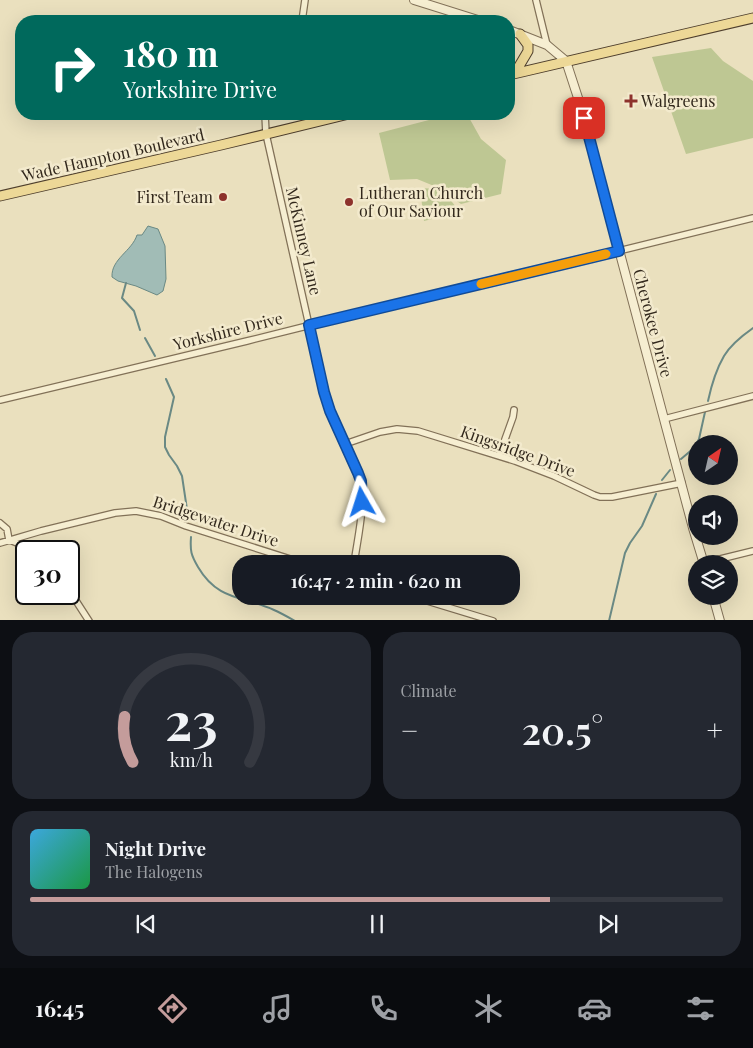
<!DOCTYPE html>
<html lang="en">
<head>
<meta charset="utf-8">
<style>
	:root { --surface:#171b24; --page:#242831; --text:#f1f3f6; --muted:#9ea1a6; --line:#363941; --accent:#c49c9b }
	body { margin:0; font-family:"Playfair Display",serif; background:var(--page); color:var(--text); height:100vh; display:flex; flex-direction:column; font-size:19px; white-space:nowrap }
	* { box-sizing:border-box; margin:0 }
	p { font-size:16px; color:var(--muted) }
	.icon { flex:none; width:28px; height:28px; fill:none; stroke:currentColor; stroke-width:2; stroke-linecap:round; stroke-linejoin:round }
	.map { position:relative; height:620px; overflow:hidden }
	.sheet { display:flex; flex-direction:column; gap:12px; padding:12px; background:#0d0f14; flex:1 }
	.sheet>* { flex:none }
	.hud { position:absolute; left:15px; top:15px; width:500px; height:105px; border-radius:20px; box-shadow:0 5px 20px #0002; background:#00695c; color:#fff; overflow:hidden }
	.needle { width:32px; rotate:34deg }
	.controls { position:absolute; left:688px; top:435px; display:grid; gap:10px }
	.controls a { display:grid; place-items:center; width:50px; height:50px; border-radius:50%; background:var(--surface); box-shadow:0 5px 20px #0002; font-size:25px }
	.speed { position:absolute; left:15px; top:540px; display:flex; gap:10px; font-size:25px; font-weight:700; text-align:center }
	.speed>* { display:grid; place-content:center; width:65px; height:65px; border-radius:50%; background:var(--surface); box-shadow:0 5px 20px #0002; line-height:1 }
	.speed .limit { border:2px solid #111; border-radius:8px; background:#fff; color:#111 }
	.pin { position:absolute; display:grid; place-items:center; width:42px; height:42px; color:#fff; margin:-21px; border-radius:10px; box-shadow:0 2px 8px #0006 }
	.me { position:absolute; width:55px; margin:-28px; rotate:354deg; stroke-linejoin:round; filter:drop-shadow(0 0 4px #0008) }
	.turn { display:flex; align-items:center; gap:18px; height:105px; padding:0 25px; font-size:22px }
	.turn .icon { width:65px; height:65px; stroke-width:2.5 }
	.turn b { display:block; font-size:35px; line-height:42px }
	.big { font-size:38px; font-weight:600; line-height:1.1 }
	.sheet .card { flex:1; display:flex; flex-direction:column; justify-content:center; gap:8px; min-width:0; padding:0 18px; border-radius:20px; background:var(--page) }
	.sheet .dial { align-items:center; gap:0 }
	.dial svg { height:130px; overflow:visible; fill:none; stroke:var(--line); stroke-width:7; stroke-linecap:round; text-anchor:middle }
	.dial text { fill:var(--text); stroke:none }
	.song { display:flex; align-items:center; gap:15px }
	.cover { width:60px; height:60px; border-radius:8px; background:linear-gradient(135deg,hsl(200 70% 55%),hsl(140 70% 35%)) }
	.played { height:5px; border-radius:2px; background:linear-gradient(90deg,var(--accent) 75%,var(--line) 75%) }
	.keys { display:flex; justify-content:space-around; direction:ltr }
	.heat { display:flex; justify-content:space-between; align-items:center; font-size:28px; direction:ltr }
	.sheet .tiles { flex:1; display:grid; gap:12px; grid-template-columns:1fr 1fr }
	.card:last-child { grid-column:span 2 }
	.trip { position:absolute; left:232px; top:555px; width:288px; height:50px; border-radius:20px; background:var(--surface); box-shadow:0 5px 20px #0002; font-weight:600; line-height:50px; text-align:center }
	.tab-bar { display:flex; height:80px; justify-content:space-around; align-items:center; background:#090b0e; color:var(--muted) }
	.tab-bar .icon { width:35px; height:35px }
	.tab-bar .current { color:var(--accent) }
	.tab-bar b { font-size:22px; color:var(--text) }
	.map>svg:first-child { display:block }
	.green { fill:#bec793 }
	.water { fill:#a1bcb6; stroke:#6a8984 }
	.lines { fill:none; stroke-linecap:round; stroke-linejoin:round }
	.stream { stroke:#6a8984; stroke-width:2 }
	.minor-casing { stroke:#827158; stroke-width:8 }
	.tertiary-casing { stroke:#827158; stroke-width:10 }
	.primary-casing { stroke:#4f3f2d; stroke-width:11 }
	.minor { stroke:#f6eed1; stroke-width:5.5 }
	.tertiary { stroke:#f6eed1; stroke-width:8 }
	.primary { stroke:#edd897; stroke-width:9 }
	.route-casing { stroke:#114b97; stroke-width:12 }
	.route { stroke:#1a73e8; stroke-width:9 }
	.slow { stroke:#f59e0b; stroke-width:9 }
	.poi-dot { fill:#8d322c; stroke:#f3eacd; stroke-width:2 }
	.labels { text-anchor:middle; stroke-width:5; stroke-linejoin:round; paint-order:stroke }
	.poi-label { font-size:16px; fill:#32281c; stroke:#f3eacd; text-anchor:start }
	.street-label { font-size:16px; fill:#32281c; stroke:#f3eacd }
</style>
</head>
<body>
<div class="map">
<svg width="753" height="621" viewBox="0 0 753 621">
	<rect width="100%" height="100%" fill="#eae0be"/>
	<!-- green -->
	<path class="green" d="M711 48 723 61 753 81V138L686 154 652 57Z
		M452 114H467L481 139 506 160 501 194 461 204 439 188 417 179 390 180 379 133Z
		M420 188 438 189 452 202 460 212 424 221Z"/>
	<!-- water -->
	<path class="water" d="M148 226 158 229 165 246 166 279 163 291 157 295 136 286 118 281 112 277C111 259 132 251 137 235H142Z"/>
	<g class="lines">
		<!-- stream -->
		<path class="stream" d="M126 283 122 298 134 311 140 330
			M145 338 155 356
			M166 379 174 397 165 437V447L169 455 177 466 182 476 188 516
			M708 401C711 387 717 368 724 356 731 344 743 335 753 328
			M681 459 694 448 699 439 705 412
			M662 480 670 470
			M191 537C190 551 191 555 198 567 218 601 243 596 274 610 281 613 288 617 295 621
			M609 621 625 553 630 543 642 526 656 494"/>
		<!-- minor casing -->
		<g class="minor-casing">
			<path id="minor" d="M536 0 547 45
				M302 21 305 0
				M265 114 266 134 324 392 330 411 359 473C367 501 358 535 354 564
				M0 400 247 341 343 317 427 298 753 218
				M664 419 753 396
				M345 444 380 432 397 429 418 431 515 461 554 476 594 495 600 497H612L682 483
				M499 456 513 417 514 410
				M0 523 7 529 9 540
				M10 540 29 548 33 551
				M0 543 41 531 115 513 136 511 161 516 186 526 306 564
				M704 563 753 551
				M69 590 89 621
				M411 596 493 621"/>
		</g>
		<!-- tertiary casing -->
		<g class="tertiary-casing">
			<path id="tertiary" d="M414 0 481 21
				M509 30 547 45 566 61 581 107 693 528 704 564
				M713 596 720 621"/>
		</g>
		<!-- primary casing -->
		<g class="primary-casing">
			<path id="primary" d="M515 73 528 51V45L520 34
				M509 75 753 18
				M0 196 221 145 349 114"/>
		</g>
		<!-- minor -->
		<use href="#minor" class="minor"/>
		<!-- tertiary -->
		<use href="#tertiary" class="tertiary"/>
		<!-- primary -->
		<use href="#primary" class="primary"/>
	</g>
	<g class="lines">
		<!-- route casing -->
		<g class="route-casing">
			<path id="route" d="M362 502 361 481 358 473 330 411 324 392 309 325 619 251 584 118"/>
		</g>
		<!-- route -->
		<use href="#route" class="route"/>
		<!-- slow -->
		<path class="slow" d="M481 284 606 254"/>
	</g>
	<!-- markers -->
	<g class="poi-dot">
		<path d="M628.5 93.5h5v5h5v5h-5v5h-5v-5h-5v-5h5z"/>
		<circle cx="223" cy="197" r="5"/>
		<circle cx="349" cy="202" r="5"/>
	</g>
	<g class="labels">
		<!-- poi labels -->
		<g class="poi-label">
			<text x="641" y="107">Walgreens</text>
			<text x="359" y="199">Lutheran Church<tspan x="359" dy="18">of Our Saviour</tspan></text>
			<text x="213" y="203" text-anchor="end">First Team</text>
		</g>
		<!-- street labels -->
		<g class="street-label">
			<text transform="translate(113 155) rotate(-13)" y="6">Wade Hampton Boulevard</text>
			<text transform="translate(304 241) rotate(77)" y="6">McKinney Lane</text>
			<text transform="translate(653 323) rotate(75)" y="6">Cherokee Drive</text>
			<text transform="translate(228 331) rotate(-14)" y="6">Yorkshire Drive</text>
			<text transform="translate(518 451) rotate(20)" y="6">Kingsridge Drive</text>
			<text transform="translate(216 521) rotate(18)" y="6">Bridgewater Drive</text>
		</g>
	</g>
</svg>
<div class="controls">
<a><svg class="needle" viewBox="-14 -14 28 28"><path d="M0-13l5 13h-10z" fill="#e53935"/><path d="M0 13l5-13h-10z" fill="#9ea1a6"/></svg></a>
<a><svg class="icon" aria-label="sound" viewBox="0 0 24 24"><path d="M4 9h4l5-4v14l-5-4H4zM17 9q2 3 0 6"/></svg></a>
<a><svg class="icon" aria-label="layers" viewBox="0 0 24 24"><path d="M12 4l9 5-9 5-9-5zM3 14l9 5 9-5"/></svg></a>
</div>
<div class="speed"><div class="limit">30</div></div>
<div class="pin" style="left:584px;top:118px;background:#d93025"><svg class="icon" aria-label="arrive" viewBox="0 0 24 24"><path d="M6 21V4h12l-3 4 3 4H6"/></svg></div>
<svg class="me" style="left:362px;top:502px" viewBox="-20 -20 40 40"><path d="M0-17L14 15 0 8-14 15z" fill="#1a73e8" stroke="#fff" stroke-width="4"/></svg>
<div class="trip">16:47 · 2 min · 620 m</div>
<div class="hud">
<div class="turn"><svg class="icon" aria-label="right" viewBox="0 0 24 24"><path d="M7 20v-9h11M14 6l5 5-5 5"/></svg><div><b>180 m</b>Yorkshire Drive</div></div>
</div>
</div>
<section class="sheet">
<div class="tiles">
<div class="card dial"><svg viewBox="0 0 100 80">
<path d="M14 69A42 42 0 1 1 86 69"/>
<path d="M14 69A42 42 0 0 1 9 41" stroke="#c49c9b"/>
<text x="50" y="56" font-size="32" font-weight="700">23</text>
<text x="50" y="72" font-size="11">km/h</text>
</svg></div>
<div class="card"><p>Climate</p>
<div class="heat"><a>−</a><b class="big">20.5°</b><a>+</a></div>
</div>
<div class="card">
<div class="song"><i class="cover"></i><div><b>Night Drive</b><p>The Halogens</p></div></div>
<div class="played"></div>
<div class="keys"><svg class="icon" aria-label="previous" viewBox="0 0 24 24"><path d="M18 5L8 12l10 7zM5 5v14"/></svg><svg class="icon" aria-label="pause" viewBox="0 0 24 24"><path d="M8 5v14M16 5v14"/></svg><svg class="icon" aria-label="next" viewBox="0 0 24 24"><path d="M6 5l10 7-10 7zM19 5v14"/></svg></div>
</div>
</div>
</section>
<nav class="tab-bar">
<b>16:45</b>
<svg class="icon current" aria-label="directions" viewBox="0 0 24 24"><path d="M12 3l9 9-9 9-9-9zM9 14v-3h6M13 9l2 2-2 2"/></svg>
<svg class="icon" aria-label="music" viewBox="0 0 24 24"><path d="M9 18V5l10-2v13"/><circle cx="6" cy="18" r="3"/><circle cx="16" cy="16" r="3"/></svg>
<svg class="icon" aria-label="phone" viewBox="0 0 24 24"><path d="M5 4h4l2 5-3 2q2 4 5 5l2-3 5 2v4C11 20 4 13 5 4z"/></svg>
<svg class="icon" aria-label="climate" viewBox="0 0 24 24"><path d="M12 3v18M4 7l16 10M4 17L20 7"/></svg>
<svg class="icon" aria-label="car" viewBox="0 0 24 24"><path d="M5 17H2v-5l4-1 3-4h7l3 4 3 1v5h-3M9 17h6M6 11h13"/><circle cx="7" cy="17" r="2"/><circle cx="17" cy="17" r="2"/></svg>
<svg class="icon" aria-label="filters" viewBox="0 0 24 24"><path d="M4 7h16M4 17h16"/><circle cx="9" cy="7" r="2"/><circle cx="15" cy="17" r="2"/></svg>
</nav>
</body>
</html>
